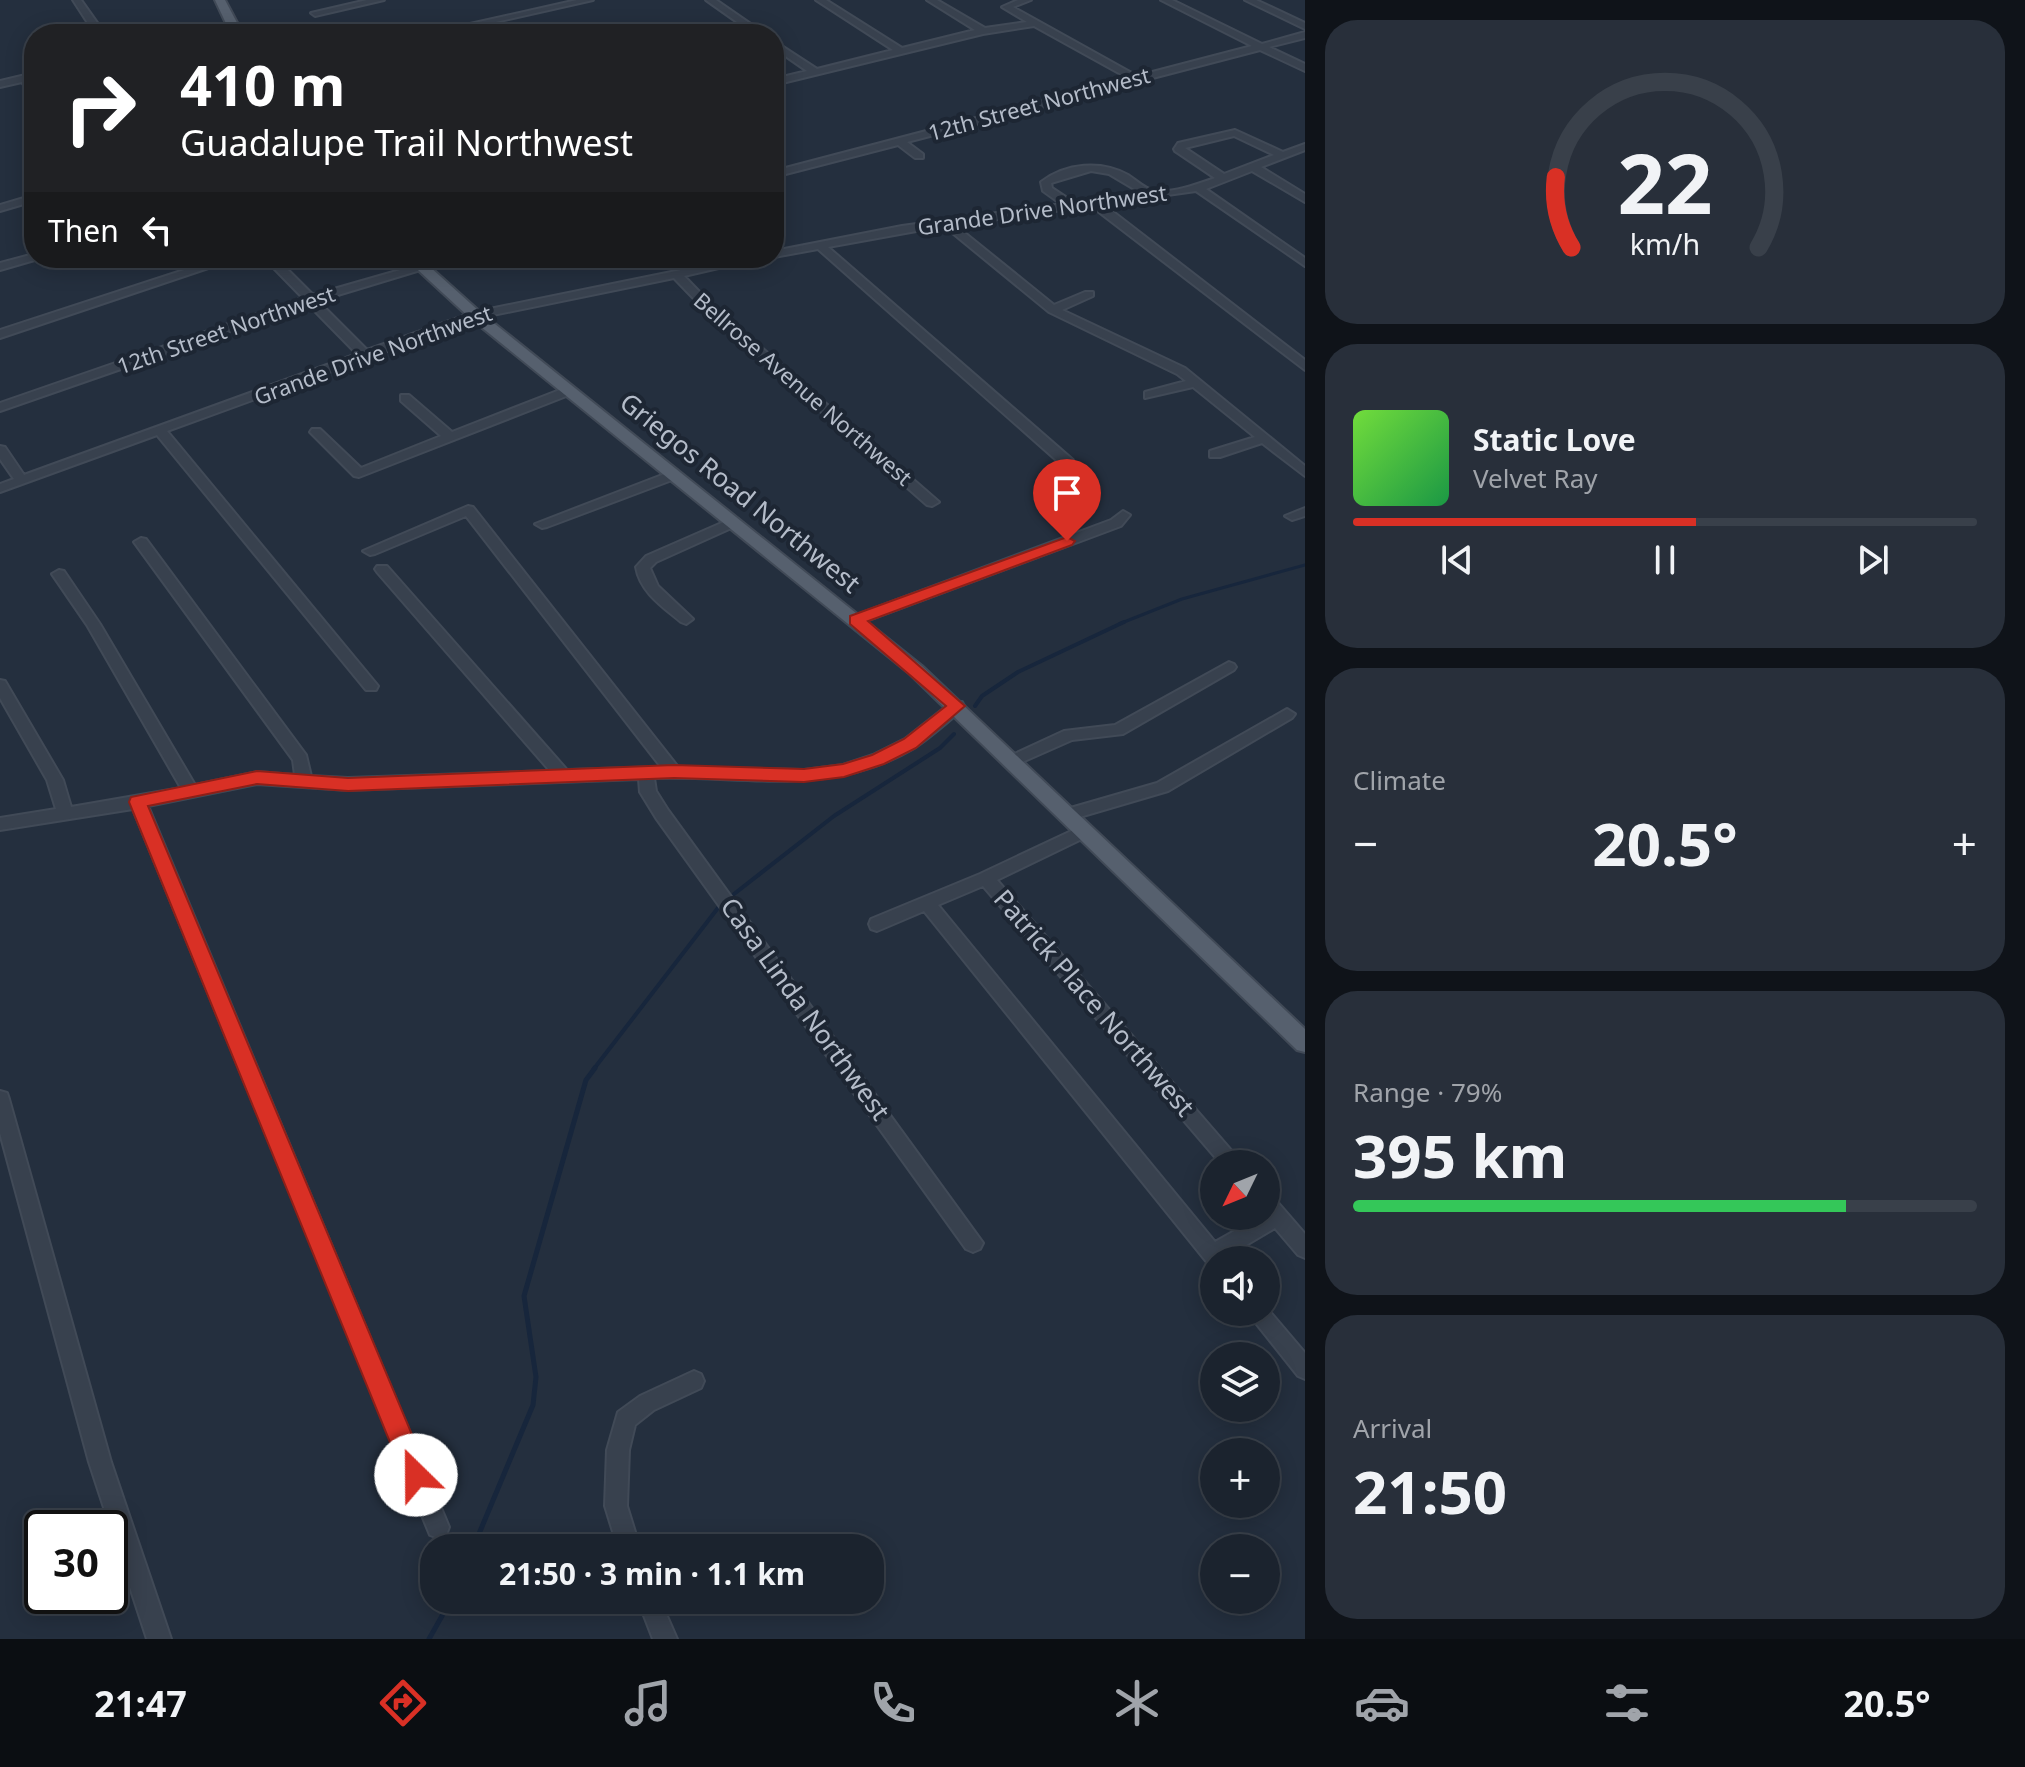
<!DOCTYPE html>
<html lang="en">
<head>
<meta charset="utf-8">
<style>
	:root { --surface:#1b232e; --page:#282f3a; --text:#f1f3f6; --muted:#a0a4aa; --line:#39404a; --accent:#d93025 }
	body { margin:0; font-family:"Noto Sans",sans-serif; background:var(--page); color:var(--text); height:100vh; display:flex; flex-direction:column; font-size:30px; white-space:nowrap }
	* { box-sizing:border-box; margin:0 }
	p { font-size:26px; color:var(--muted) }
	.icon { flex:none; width:44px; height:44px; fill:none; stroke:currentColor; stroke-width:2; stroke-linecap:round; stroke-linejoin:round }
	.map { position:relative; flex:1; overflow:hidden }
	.side { display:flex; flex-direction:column; gap:20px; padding:20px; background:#0f1319; width:720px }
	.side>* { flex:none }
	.guide { position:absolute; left:24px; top:24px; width:760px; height:244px; border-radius:32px; box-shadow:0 4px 20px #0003,0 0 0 2px var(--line); background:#202124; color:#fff; overflow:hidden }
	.needle { width:52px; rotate:227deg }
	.controls { position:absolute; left:1200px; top:1150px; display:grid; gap:16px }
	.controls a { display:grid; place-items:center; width:80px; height:80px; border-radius:50%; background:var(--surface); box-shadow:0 4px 20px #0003,0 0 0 2px var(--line); font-size:40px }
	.speed { position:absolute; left:24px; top:1510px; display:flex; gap:16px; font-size:40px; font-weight:700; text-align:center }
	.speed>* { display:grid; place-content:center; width:104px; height:104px; border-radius:50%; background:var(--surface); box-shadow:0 4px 20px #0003,0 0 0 2px var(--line); line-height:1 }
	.speed .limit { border:4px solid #111; border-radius:12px; background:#fff; color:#111 }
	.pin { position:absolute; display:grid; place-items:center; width:68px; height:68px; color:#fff; margin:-82px -34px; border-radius:50% 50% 50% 0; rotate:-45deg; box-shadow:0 0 8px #0007 }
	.pin .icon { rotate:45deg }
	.me { position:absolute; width:88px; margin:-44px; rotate:337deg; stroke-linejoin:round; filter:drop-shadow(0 0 6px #0008) }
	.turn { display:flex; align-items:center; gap:28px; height:168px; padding:0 24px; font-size:36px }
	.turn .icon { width:104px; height:104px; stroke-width:2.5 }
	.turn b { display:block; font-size:56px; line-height:68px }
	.then { display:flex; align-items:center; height:76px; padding:0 24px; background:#0003; gap:16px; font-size:30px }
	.big { font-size:60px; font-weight:700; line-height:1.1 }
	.side .tile { flex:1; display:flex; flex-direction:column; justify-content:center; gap:12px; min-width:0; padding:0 28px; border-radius:32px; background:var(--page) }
	.side .dial { align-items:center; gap:0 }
	.dial svg { height:208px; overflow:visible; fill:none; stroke:var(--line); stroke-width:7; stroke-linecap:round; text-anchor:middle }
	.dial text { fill:var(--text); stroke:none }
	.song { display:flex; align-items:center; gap:24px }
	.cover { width:96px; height:96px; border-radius:12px; background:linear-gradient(135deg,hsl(100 70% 55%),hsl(140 70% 35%)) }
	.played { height:8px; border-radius:4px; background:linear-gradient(90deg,var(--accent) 55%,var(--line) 55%) }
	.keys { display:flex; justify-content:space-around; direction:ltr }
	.heat { display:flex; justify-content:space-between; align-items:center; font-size:44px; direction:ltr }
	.charge { height:12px; border-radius:6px; background:linear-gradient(90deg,#34c759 79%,var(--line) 0) }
	.trip { position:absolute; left:420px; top:1534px; width:464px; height:80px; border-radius:32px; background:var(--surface); box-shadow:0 4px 20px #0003,0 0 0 2px var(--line); font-weight:700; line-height:80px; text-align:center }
	.tab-bar { display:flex; height:128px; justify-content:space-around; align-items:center; background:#0b0e12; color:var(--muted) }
	.tab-bar .icon { width:56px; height:56px }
	.tab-bar .current { color:var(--accent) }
	.tab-bar b { font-size:36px; color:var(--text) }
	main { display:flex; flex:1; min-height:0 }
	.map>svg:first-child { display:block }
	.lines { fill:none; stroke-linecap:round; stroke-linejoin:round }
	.stream-far2 { stroke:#17263c; stroke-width:3 }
	.stream-far1 { stroke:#17263c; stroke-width:4 }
	.stream { stroke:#17263c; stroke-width:5 }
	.minor-casing { stroke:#414a57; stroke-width:4 }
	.major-casing { stroke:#414a57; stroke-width:4 }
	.minor { fill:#38414e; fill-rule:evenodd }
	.major { fill:#56606e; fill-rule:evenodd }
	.route { fill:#d93025; stroke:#8d1f18; stroke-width:2 }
	.labels { text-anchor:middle; stroke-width:8; stroke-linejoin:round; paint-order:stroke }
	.far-street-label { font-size:22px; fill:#b4bcc9; stroke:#1d2633 }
	.street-label { font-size:26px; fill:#b4bcc9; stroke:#1d2633 }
</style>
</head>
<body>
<main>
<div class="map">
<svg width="1305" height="1639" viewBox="0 0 1305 1639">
	<rect width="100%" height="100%" fill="#242f3e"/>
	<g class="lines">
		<!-- stream-far2 -->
		<path class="stream-far2" d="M1119 624 1182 599 1305 565"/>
		<!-- stream-far1 -->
		<path class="stream-far1" d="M975 706 982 696 1018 672 1124 622
			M734 894 834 816 940 748 954 734
			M593 1070 721 904"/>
		<!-- stream -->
		<path class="stream" d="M473 1548 533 1405 536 1377 524 1296 586 1080 595 1068
			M429 1639 451 1600"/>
		<!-- minor casing -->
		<g class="minor-casing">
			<path id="minor" d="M73 0H81L105 34H95Z
				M367 0H384L315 16 311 13Z
				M577 0H593L443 34H425Z
				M706 0H716L765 34H754Z
				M816 0H826L902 48 975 30 927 0H937L985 28 1027 22 1002 7 1018 0H1031L1013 7 1137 76 1252 46 1161 0H1172L1262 44 1305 32V38L1269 47 1305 64V71L1260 50 907 142 923 154V158H915L898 145 774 177V171L1128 78 1034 26 983 34 774 85V79L807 71 774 48V41L817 69 893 50Z
				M1245 0H1256L1305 23V29Z
				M34 73V79L31 80 34 85V96L31 95 22 82 0 87V81Z
				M1235 130 1283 152 1305 144V150L1261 167 1305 194V202L1252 171 1206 189 1305 258V266L1196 191 1103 204 1305 360V370L1091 206 955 225 1054 305 1085 292H1093V296L1062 310 1185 368 1305 466V476L1262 443 1220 457H1210V451L1255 437 1193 387 1145 398V392L1186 381 1177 374 1049 312 944 226 828 247 1073 460V466H1063L818 249 774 257V251L902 226 1061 204 1043 191 1041 182C1066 163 1101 160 1128 175 1136 180 1146 190 1155 191 1174 193 1198 184 1215 178L1175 151 1174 149 1178 143ZM1234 136 1274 155 1224 174 1185 148ZM1091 171 1109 174 1141 193 1073 202 1052 188 1051 183Z
				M34 195V201L0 211V205Z
				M34 254V258L38 259 0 270V263Z
				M221 258H238L0 338V330Z
				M264 258H276L313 295 442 258H460L318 301 367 350 475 312 740 258H762L684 276 710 303 939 502 932 506 927 505 702 307 674 278 478 318 167 431 378 686 376 690H366L157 435 0 492V484L14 479 0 459V446L5 447 24 475 357 354 308 304 0 411V403L303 298Z
				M570 386 576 390 574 393 359 477 354 476 310 432 312 429H320L361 468 441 436 401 401V395H409L452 432Z
				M675 470 681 474 680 477 547 527 542 528 535 524Z
				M468 506 473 507 678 767 804 770 843 765 873 755 905 739 952 702H962L964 706 962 710C947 722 931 737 914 748 830 798 746 775 654 778L656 791 668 810 983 1243 980 1249 973 1252 966 1249 656 818 640 792 639 779 348 790 257 784 148 806 449 1527 446 1535 438 1538 430 1535 133 809 0 830V818L56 809 47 780 0 698V680L5 681 63 780 71 807 181 788 87 625 52 574 59 570 64 571 100 624 195 785 257 772 295 775 293 760 134 542 141 538 146 539 306 755 311 776 348 778 550 771 377 572 375 569 377 566H387L567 770 661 767 466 516 375 554 370 555 363 551Z
				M1305 508V516L1292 520 1285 516Z
				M1123 511 1130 515 1121 526 861 623 856 625 849 620 851 617 1111 520Z
				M733 518 738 519V525L656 562 650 568 658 586 693 619 686 624 681 622C663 607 640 592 636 567L646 556Z
				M1229 662 1234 664 1236 667 1234 670 1123 734 1072 740 1013 766 1005 761 1008 757 1064 731 1115 725Z
				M1287 709 1295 714 1292 718 1168 791 1066 821 1058 815 1060 811 1157 783Z
				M1082 826 1088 828 1090 832 1088 836 997 880 1243 1164H1221L983 886 938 905 1215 1242 1261 1216H1266V1194L1273 1197 1305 1234V1258L1298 1255 1275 1228 1226 1257 1227 1260H1214V1268L1210 1266 924 911 877 931 871 929 869 924 871 919 980 874Z
				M0 1091 7 1093 9 1099 111 1462 171 1639H147L89 1462 0 1133Z
				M1266 1307 1305 1353V1379L1298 1376 1247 1312H1266Z
				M694 1371 701 1374 704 1381 701 1388 654 1410 635 1425 629 1450 627 1506 640 1548H618L605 1506 607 1450 618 1412 640 1396Z
				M638 1600H660L677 1639H653Z"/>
		</g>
		<!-- major casing -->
		<g class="major-casing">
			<path id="major" d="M215 0H225L243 34H231Z
				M405 258H420L480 312 922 666 1305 1029V1052L1297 1050 910 674 470 318Z"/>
		</g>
		<!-- minor -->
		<use href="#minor" class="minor"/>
		<!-- major -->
		<use href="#major" class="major"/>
	</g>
	<!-- route -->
	<path class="route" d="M1067 537 1075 541 1072 545 868 621 965 706 916 748 884 764 844 777 804 782 674 778 348 791 257 784 148 806 429 1475 425 1484 416 1488 407 1484 129 802 131 797 257 771 348 778 674 765 804 769 843 764 872 755 904 739 946 706 850 624V616Z"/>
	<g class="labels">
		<!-- far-street labels -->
		<g class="far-street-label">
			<text transform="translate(1039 104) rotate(-15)" y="8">12th Street Northwest</text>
			<text transform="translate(1042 210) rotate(-8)" y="8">Grande Drive Northwest</text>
			<text transform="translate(226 330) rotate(-19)" y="8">12th Street Northwest</text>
			<text transform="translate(373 355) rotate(-20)" y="8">Grande Drive Northwest</text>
			<text transform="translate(803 389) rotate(41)" y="8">Bellrose Avenue Northwest</text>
		</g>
		<!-- street labels -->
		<g class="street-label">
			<text transform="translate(740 493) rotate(39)" y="9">Griegos Road Northwest</text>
			<text transform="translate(1094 1003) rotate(49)" y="9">Patrick Place Northwest</text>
			<text transform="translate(805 1009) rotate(54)" y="9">Casa Linda Northwest</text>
		</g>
	</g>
</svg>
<div class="controls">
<a><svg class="needle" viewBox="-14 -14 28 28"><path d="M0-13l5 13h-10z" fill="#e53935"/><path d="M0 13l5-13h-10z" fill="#a0a4aa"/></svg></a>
<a><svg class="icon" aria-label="sound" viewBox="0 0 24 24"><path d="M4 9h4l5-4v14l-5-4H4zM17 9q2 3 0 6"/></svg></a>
<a><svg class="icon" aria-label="layers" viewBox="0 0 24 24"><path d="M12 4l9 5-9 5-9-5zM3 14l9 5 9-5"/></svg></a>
<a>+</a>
<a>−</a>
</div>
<div class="speed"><div class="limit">30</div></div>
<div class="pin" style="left:1067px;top:541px;background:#d93025"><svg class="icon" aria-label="arrive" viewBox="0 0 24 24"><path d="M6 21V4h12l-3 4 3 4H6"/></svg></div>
<svg class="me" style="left:416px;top:1475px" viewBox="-20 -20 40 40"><circle r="19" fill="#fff"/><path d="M0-13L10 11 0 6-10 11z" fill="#d93025"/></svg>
<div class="trip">21:50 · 3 min · 1.1 km</div>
<div class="guide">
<div class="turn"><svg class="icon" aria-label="right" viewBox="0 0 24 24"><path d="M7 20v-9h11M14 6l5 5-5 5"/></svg><div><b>410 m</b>Guadalupe Trail Northwest</div></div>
<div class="then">Then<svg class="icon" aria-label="left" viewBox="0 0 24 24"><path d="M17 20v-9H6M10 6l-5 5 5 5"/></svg></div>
</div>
</div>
<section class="side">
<div class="tile dial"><svg viewBox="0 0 100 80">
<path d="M14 69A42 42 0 1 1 86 69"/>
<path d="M14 69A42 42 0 0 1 8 42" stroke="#d93025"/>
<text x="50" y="56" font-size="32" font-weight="700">22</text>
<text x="50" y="72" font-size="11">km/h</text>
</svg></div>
<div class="tile">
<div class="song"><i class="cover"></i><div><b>Static Love</b><p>Velvet Ray</p></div></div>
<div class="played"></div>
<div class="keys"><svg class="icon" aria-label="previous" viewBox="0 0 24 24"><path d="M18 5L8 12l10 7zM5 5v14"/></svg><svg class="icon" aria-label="pause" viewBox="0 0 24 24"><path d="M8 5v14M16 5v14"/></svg><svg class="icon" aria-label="next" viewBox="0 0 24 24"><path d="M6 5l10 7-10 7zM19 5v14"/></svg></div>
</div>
<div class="tile"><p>Climate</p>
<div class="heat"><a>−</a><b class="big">20.5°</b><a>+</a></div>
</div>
<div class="tile"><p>Range · 79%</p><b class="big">395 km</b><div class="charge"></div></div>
<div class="tile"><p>Arrival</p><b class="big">21:50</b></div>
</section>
</main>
<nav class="tab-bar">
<b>21:47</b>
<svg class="icon current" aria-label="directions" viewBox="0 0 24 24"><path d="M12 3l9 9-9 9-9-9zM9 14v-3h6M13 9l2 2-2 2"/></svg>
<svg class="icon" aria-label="music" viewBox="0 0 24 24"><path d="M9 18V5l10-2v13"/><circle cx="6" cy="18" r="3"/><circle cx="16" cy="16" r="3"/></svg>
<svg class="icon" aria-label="phone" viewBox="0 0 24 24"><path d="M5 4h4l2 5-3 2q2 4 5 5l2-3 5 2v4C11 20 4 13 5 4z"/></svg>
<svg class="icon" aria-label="climate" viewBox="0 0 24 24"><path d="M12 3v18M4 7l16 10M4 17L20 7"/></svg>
<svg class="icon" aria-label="car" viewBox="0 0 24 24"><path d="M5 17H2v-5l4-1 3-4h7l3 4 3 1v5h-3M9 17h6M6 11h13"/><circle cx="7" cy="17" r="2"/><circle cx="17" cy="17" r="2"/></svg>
<svg class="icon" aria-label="filters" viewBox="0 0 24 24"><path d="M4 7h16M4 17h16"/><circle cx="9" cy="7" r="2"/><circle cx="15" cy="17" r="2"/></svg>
<b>20.5°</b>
</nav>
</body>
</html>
